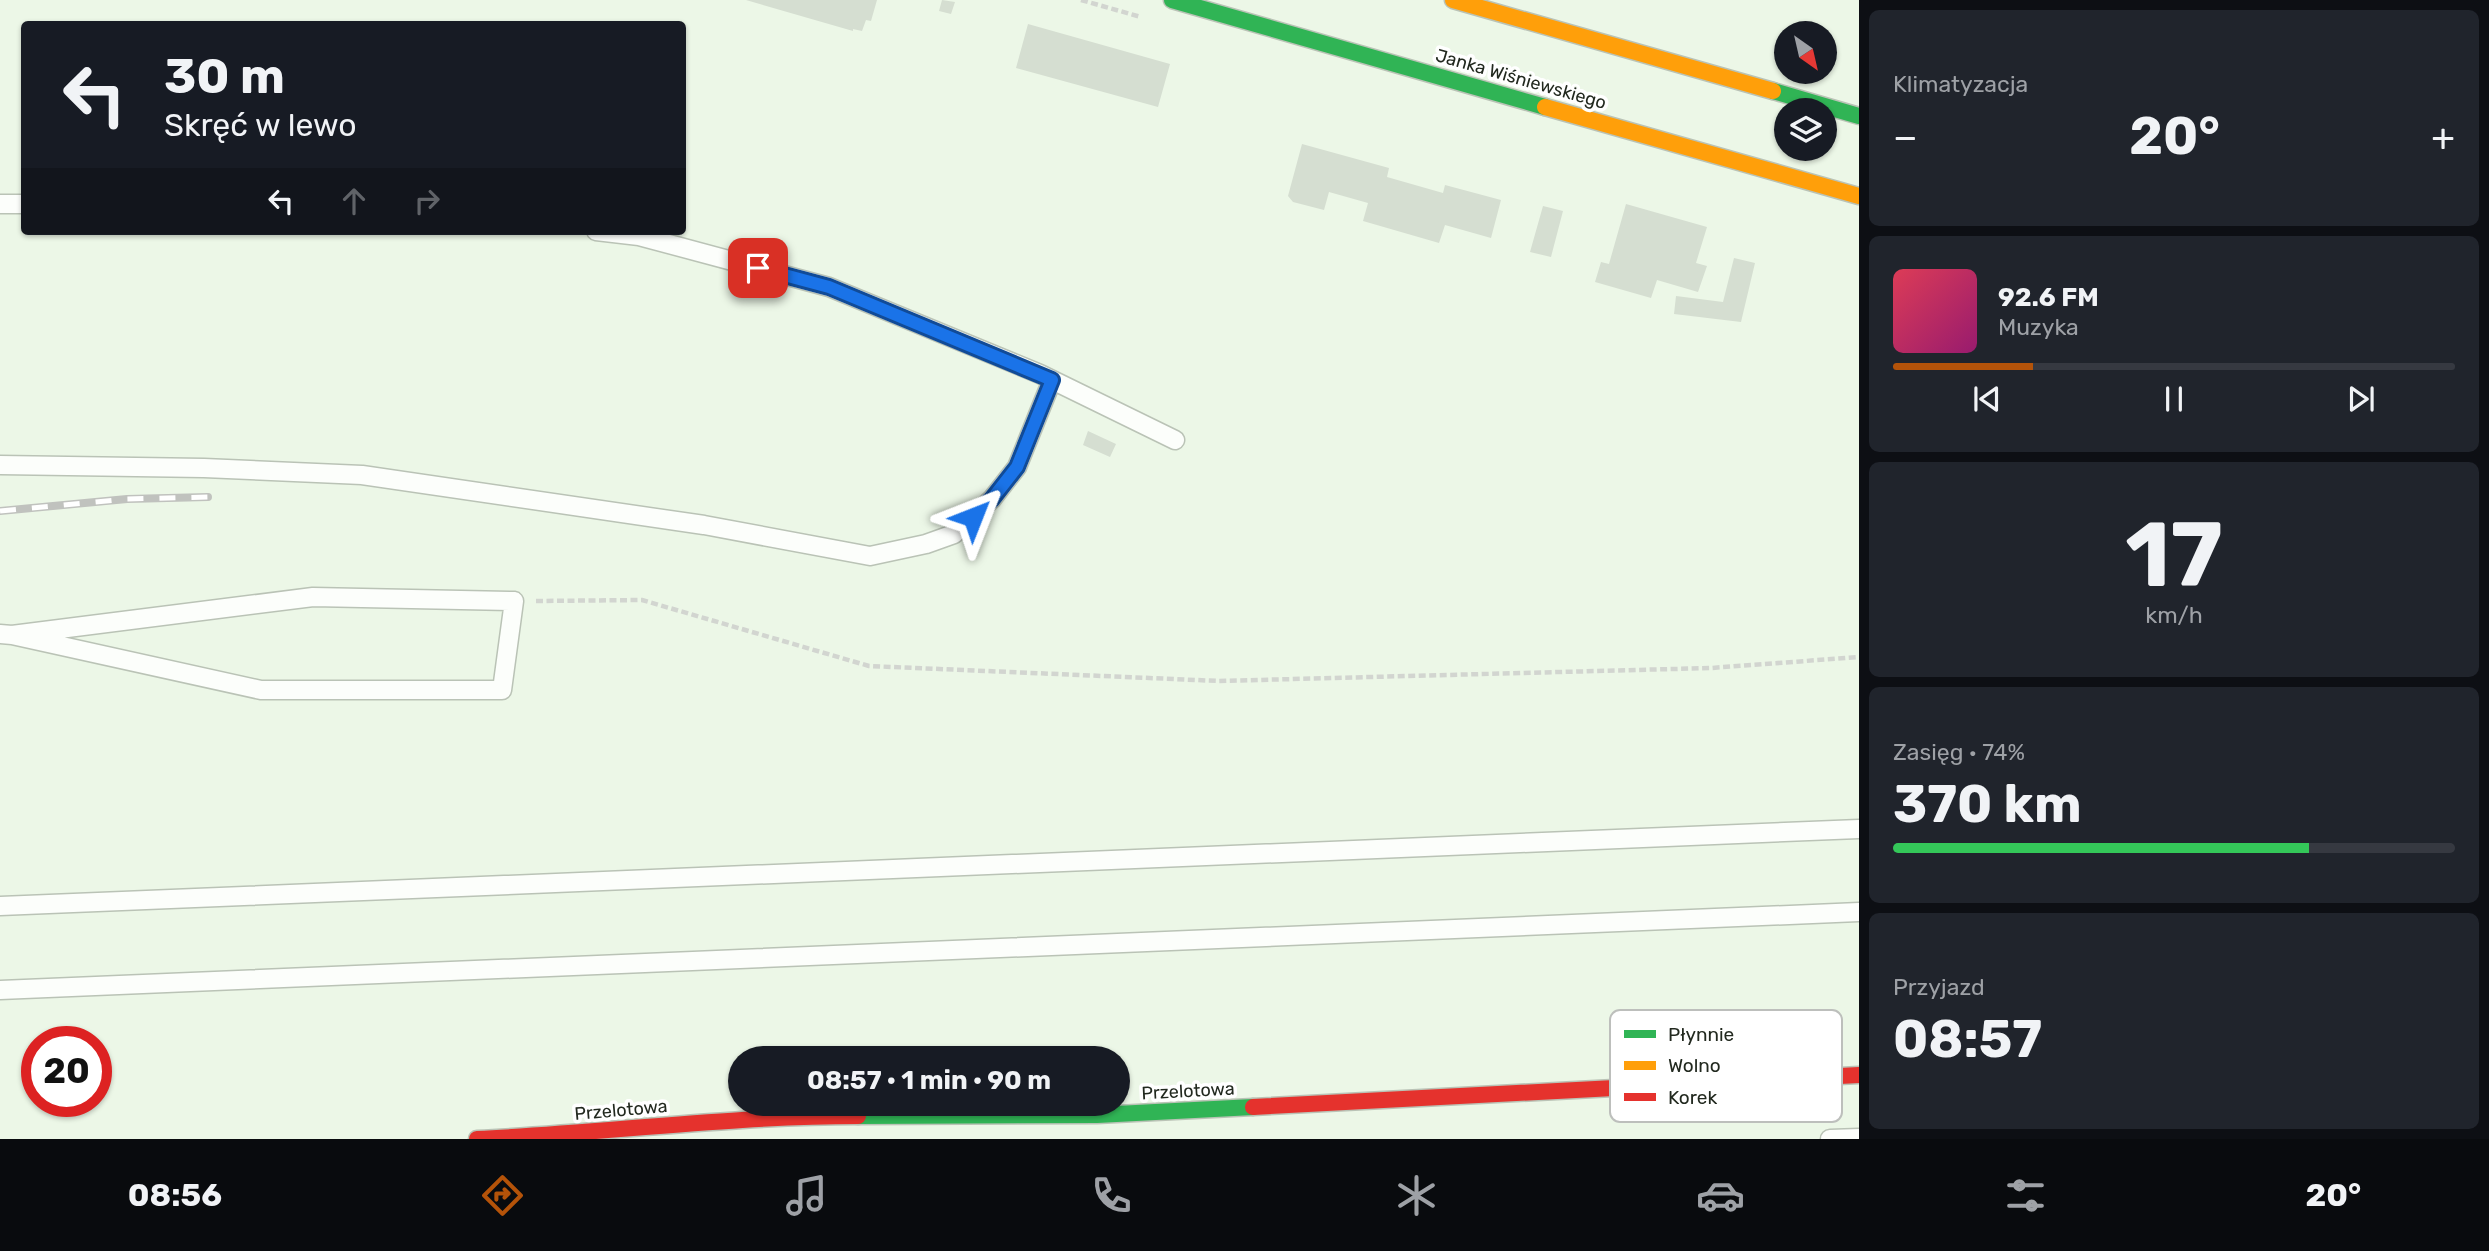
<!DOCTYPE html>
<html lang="pl">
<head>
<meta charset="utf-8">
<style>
	:root { --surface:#171b24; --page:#20242c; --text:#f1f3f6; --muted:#9ea1a6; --line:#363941; --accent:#b45309 }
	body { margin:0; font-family:Rubik,sans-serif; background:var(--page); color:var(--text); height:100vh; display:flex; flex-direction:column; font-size:26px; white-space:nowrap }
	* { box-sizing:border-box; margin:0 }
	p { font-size:23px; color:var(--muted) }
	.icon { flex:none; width:38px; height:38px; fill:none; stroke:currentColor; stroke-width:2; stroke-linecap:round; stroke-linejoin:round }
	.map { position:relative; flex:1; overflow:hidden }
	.side { display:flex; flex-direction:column; gap:10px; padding:10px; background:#0d0f14; width:630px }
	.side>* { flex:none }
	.banner { position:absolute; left:21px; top:21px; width:665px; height:214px; border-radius:7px; box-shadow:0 2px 5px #0004; background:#171b24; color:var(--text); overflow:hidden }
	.needle { width:46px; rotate:146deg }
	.tools { position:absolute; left:1774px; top:21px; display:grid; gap:14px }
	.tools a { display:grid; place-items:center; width:63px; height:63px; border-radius:50%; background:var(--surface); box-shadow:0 2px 5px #0004; font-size:35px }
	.speed { position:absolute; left:21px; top:1026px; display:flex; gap:14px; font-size:35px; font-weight:700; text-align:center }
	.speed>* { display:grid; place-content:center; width:91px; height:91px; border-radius:50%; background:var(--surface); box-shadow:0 2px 5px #0004; line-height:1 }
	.speed .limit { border:10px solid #d22; background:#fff; color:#111 }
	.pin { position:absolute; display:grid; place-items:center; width:60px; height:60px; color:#fff; margin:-30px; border-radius:14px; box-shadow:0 4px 10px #0006 }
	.me { position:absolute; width:77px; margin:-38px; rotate:45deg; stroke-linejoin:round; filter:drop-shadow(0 0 5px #0008) }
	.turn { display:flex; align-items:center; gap:24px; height:147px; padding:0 28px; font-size:32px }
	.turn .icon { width:91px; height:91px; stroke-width:2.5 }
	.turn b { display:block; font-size:49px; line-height:60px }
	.lanes { display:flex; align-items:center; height:66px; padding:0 28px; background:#0003; justify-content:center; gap:35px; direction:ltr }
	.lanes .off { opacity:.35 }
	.big { font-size:52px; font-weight:700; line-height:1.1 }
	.side .tile { flex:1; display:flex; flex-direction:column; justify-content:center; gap:10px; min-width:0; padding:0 24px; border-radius:10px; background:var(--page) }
	.side .dial { align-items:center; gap:0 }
	.dial b { font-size:91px; line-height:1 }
	.song { display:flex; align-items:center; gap:21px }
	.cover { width:84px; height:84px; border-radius:10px; background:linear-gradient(135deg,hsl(350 70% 55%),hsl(320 70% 35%)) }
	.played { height:7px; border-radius:4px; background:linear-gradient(90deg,var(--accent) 25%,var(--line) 25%) }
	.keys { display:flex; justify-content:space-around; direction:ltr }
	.heat { display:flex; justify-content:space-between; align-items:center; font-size:38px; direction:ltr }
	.charge { height:10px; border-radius:5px; background:linear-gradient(90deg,#34c759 74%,var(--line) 0) }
	.trip { position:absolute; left:728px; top:1046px; width:402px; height:70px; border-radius:35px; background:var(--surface); box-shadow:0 2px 5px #0004; font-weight:700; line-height:70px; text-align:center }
	.menu { display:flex; height:112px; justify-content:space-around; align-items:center; background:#090b0e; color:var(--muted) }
	.menu .icon { width:49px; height:49px }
	.menu .on { color:var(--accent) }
	.menu b { font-size:32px; color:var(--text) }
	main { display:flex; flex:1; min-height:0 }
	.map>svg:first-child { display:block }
	.building { fill:#d5ded1 }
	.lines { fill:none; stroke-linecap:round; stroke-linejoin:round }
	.lane-casing { stroke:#bac3b6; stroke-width:21 }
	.fast-casing { stroke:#bac3b6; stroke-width:19 }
	.slow-casing { stroke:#bac3b6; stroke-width:19 }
	.jam-casing { stroke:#bac3b6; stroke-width:19 }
	.path { stroke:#d2d5d0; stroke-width:4.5; stroke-dasharray:7 3.5; stroke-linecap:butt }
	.lane { stroke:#fcfefb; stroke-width:18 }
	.fast { stroke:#30b455; stroke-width:16 }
	.slow { stroke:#ff9f0a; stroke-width:16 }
	.jam { stroke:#e5322d; stroke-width:16 }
	.rail-casing { stroke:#c0c2be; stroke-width:8 }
	.rail { stroke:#fff; stroke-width:5; stroke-dasharray:16; stroke-linecap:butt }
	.route-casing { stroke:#114b97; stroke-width:18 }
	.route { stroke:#1a73e8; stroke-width:12 }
	.labels { text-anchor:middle; stroke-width:7; stroke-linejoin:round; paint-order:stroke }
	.street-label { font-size:18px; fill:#22291f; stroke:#fff }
	.key { fill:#fff; stroke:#bdbfbc; stroke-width:2 }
	.key-label { font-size:19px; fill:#22291f }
</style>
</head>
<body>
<main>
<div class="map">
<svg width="1859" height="1139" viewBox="0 0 1859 1139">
	<rect width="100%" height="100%" fill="#ecf7e7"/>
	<!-- building -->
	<path class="building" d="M746 0H877L871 21 866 20 862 31 853 29V31Z
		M942 0 955 2 951 14 939 11Z
		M1028 24 1170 64 1158 107 1016 68Z
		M1302 144 1389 168 1387 177 1443 193 1445 185 1501 200 1491 238 1445 225 1439 243 1363 221 1368 203 1329 192 1324 210 1293 202 1288 196Z
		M1626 204 1707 227 1696 263 1707 266 1698 292 1657 280 1651 298 1595 282 1601 262 1609 264Z
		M1543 206 1563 211 1551 257 1530 252Z
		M1734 258 1755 263 1741 322 1674 314 1676 296 1723 302Z
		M1088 431 1116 444 1110 457 1083 445Z"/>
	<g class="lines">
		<!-- lane casing -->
		<g class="lane-casing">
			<path id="lane" d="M0 204H24
				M596 231 639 236 829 287 1040 374 1175 440
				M0 465 204 468 362 475 704 525 870 556 926 544 954 534 992 499 1017 467 1052 380
				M0 634 12 635 261 690H502L514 601 313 597 12 635
				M0 906 1859 829
				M0 990 1859 912
				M1830 1139 1859 1138"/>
		</g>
		<!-- fast casing -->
		<g class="fast-casing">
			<path id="fast" d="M1172 0 1545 107
				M1773 91 1859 116
				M858 1116 1097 1115 1253 1107"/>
		</g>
		<!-- slow casing -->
		<g class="slow-casing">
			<path id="slow" d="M1453 0 1773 91
				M1545 107 1859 196"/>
		</g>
		<!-- jam casing -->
		<g class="jam-casing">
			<path id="jam" d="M1253 1107 1859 1075
				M477 1139C604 1133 731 1116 858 1116"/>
		</g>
		<!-- path -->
		<path class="path" d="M1081 0 1141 17
			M536 601 642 600 869 666 1219 681 1711 668 1859 657"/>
		<!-- lane -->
		<use href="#lane" class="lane"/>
		<!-- fast -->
		<use href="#fast" class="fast"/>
		<!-- slow -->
		<use href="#slow" class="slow"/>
		<!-- jam -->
		<use href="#jam" class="jam"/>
		<!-- rail casing -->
		<g class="rail-casing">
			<path id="rail" d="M0 511 127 499 208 497"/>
		</g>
		<!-- rail -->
		<use href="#rail" class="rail"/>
	</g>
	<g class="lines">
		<!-- route casing -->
		<g class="route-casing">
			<path id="route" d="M758 268 829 287 1052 380 1017 467 992 499 973 517"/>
		</g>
		<!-- route -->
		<use href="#route" class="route"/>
	</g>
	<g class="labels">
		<!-- street labels -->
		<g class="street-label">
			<text transform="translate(1521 79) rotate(16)" y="6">Janka Wiśniewskiego</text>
			<text transform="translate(1188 1091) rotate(-3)" y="6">Przelotowa</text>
			<text transform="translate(621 1110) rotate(-5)" y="6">Przelotowa</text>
		</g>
	</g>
	<!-- legend -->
	<rect x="1610" y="1010" width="232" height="112" rx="10" class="key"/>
	<rect x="1624" y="1030" width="32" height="8" fill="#30b455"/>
	<rect x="1624" y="1061" width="32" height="9" fill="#ff9f0a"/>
	<rect x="1624" y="1093" width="32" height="8" fill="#e5322d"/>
	<g class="key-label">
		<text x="1668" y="1041">Płynnie</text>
		<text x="1668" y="1072">Wolno</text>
		<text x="1668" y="1104">Korek</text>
	</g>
</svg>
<div class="tools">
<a><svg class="needle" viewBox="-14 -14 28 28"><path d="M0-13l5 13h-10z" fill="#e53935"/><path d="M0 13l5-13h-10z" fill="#9ea1a6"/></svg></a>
<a><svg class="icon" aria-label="layers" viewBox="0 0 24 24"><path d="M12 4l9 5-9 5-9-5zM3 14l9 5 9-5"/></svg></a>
</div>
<div class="speed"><div class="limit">20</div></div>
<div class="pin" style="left:758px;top:268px;background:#d93025"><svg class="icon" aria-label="arrive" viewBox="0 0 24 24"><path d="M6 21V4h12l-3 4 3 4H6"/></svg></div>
<svg class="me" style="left:973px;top:517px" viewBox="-20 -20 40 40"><path d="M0-17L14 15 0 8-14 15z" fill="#1a73e8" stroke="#fff" stroke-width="4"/></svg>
<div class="trip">08:57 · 1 min · 90 m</div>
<div class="banner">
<div class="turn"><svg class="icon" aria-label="left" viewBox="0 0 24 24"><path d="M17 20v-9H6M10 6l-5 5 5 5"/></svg><div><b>30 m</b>Skręć w lewo</div></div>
<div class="lanes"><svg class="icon" aria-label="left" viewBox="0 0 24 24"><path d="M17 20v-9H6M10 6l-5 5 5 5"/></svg><svg class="icon off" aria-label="ahead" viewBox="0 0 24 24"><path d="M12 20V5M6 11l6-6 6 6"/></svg><svg class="icon off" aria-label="right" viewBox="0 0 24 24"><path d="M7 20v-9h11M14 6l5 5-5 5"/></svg></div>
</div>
</div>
<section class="side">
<div class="tile"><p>Klimatyzacja</p>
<div class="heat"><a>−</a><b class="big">20°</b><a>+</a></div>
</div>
<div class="tile">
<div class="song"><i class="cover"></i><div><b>92.6 FM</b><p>Muzyka</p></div></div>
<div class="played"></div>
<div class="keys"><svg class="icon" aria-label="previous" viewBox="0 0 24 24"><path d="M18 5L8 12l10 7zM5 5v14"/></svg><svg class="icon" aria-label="pause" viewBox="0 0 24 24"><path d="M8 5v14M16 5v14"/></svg><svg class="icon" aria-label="next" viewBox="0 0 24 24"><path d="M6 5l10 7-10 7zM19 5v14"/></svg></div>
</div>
<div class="tile dial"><b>17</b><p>km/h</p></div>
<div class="tile"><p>Zasięg · 74%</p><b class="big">370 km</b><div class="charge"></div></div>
<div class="tile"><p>Przyjazd</p><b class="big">08:57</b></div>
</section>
</main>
<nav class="menu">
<b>08:56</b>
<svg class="icon on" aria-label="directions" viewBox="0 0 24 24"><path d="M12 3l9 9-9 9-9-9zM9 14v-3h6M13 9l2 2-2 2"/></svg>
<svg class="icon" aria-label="music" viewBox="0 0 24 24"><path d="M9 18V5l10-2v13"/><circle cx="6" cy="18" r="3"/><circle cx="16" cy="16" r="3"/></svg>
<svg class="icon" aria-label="phone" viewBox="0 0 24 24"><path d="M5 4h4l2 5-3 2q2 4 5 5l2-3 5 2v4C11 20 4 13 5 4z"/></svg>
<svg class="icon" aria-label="climate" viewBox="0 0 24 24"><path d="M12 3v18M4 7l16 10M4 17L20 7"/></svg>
<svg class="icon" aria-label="car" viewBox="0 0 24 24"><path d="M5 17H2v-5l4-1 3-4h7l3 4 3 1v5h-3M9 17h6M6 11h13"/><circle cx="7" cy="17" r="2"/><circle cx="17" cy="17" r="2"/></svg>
<svg class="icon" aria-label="filters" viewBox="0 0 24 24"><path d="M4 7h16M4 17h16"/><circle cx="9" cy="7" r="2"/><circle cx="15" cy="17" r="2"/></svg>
<b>20°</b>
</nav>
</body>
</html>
